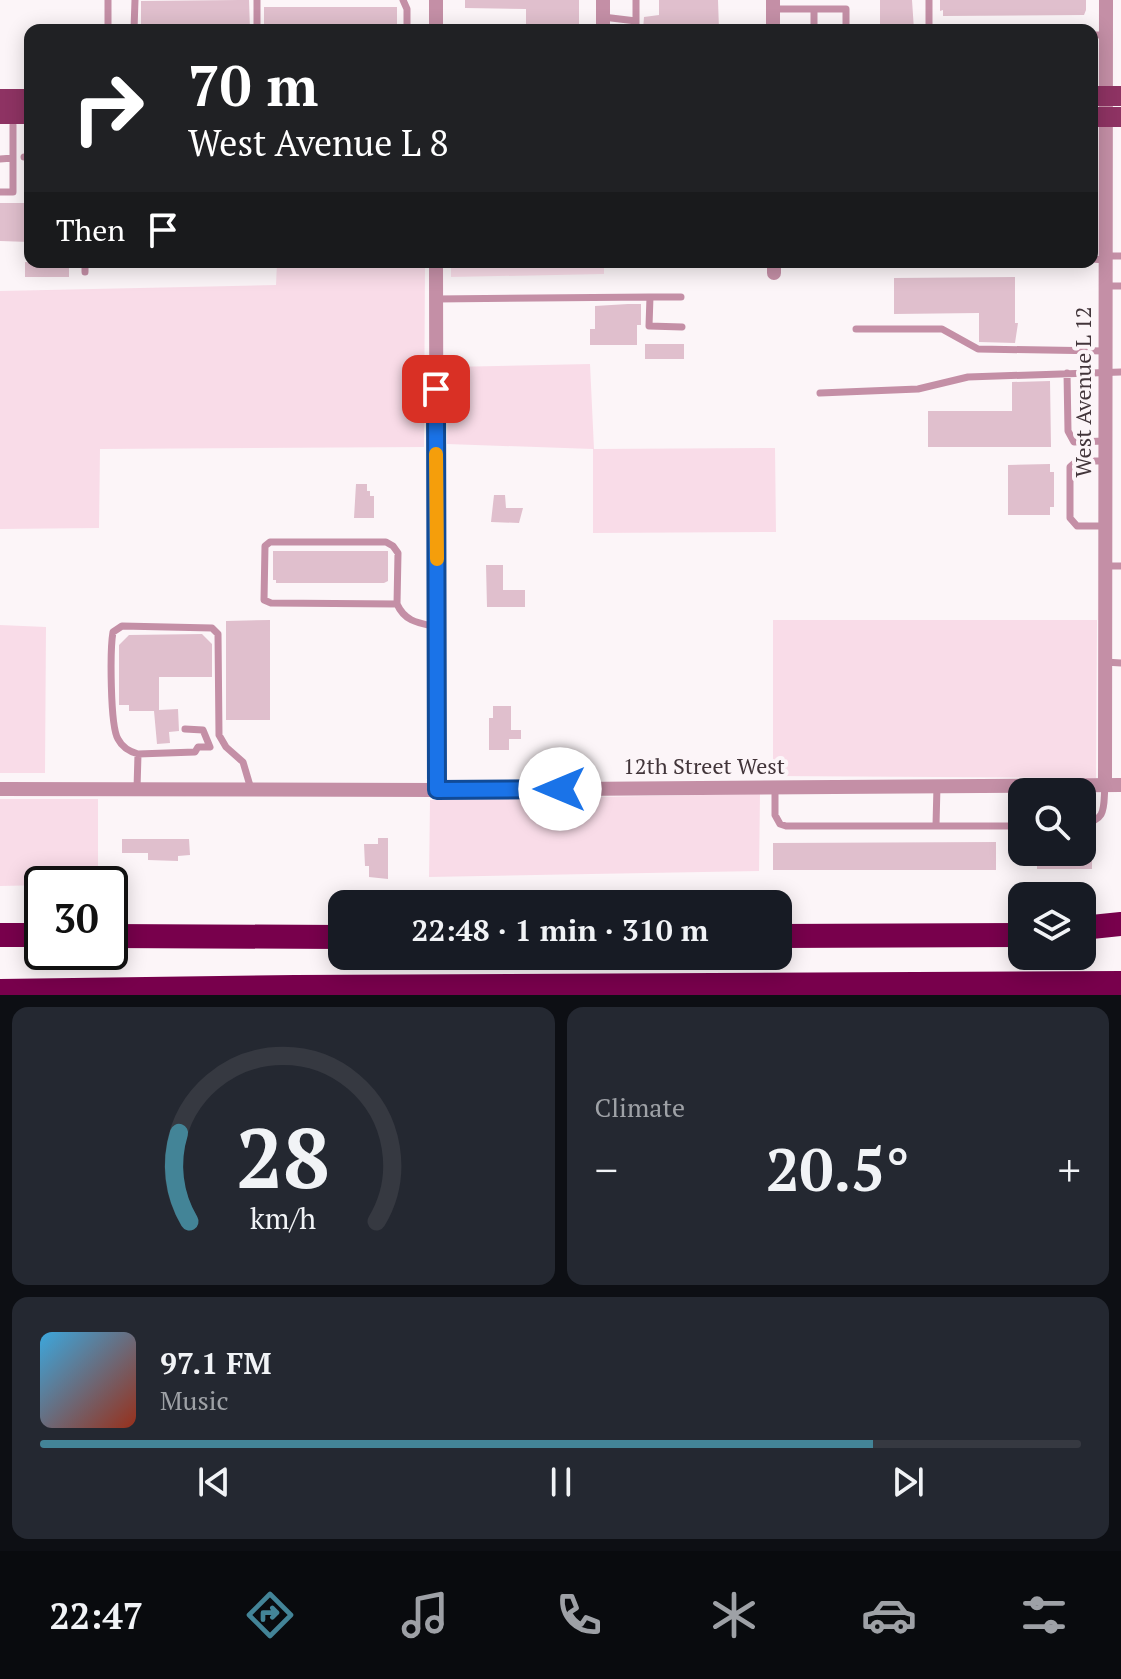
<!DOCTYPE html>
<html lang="en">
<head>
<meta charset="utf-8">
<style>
	:root { --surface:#171b24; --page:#242831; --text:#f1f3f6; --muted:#9ea1a6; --line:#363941; --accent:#438497 }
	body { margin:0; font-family:"PT Serif",serif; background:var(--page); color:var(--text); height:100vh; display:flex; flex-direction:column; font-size:30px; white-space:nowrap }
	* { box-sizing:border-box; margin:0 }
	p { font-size:26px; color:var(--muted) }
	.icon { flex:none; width:44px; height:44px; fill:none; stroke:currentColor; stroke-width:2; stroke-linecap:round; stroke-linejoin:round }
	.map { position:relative; height:995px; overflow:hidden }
	.panel { display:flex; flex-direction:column; gap:12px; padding:12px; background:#0d0f14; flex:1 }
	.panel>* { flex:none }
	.hud { position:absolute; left:24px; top:24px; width:1074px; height:244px; border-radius:16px; box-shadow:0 4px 20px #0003; background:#202124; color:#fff; overflow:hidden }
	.controls { position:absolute; left:1008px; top:778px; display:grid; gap:16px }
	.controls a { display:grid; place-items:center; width:88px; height:88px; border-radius:16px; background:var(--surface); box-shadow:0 4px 20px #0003; font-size:40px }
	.speed { position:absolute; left:24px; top:866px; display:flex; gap:16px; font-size:40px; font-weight:700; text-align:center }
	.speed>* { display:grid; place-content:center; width:104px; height:104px; border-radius:50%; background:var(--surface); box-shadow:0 4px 20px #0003; line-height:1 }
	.speed .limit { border:4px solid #111; border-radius:12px; background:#fff; color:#111 }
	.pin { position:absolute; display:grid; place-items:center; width:68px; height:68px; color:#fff; margin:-34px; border-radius:16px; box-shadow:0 4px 12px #0006 }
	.me { position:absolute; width:88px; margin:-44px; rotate:270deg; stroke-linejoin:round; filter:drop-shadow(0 0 6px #0008) }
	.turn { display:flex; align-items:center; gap:28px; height:168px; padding:0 32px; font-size:36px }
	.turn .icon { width:104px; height:104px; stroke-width:2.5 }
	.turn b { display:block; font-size:56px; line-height:68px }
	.then { display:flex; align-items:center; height:76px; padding:0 32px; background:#0003; gap:16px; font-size:30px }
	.big { font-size:60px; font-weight:800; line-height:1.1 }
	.panel .tile { flex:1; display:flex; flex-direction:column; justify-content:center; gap:12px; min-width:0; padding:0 28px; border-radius:16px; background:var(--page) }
	.panel .dial { align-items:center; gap:0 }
	.dial svg { height:208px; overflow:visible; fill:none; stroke:var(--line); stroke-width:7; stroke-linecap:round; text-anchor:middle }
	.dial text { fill:var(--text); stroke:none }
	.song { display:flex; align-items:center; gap:24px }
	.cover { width:96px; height:96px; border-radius:12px; background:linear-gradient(135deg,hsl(200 70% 55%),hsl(10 70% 35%)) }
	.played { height:8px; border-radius:4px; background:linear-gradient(90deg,var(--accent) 80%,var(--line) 80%) }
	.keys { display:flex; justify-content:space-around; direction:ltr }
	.heat { display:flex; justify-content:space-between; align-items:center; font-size:44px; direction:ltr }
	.panel .tiles { flex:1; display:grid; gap:12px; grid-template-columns:1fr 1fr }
	.tile:last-child { grid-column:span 2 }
	.trip { position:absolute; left:328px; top:890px; width:464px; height:80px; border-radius:16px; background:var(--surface); box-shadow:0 4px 20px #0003; font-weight:800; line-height:80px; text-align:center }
	.tabs { display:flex; height:128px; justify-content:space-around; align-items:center; background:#090b0e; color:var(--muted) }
	.tabs .icon { width:56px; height:56px }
	.tabs .active { color:var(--accent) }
	.tabs b { font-size:36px; color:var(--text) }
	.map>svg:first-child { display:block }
	.green { fill:#f9dce8 }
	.building { fill:#e0bfcd }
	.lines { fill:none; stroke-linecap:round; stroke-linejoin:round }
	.service { stroke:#c48fa6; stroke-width:7 }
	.minor { stroke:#c48fa6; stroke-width:14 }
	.primary { stroke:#8e3363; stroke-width:20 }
	.motorway { stroke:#78004c; stroke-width:24 }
	.route-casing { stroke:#114b97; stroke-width:20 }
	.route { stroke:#1a73e8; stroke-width:14 }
	.slow { stroke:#f59e0b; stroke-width:14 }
	.labels { text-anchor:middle; stroke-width:8; stroke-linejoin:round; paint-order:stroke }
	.street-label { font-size:22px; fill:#42353a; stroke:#fcf5f8 }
</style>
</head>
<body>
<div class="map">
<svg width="1121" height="995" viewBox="0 0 1121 995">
	<rect width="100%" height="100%" fill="#fcf5f8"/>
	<!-- green -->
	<path class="green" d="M277 262H425L424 447 100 449 99 528 0 529V291L276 285Z
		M451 262H604V274L451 277Z
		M590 364 594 449 775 448 776 532 593 533V449L447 444 448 367Z
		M773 620H1097L1096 778 773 776Z
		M0 625 46 627 45 773H0Z
		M760 794 759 871 429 877 430 800Z
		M0 799H98V884L0 886Z"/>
	<!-- building -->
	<path class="building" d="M239 0H249L250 30H141V1Z
		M465 0H579V29L526 30V9L465 8Z
		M659 0H718L719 30H643L644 17 659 15Z
		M880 0H912L914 30H880Z
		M940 0H1086V10L1084 15 943 16V10L940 11Z
		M264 7H397V30H264Z
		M0 203H30V242L0 241Z
		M25 262H69V277H25Z
		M1015 277V323H1018L1015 343 979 342V313L894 314V278Z
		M628 304H641V325H637V345H590V329H595V306Z
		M645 344H684V359H645Z
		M1050 381 1051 447H928V411H1012V382Z
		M1050 464V472H1054V507H1050V515H1008V465Z
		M356 484H367V491H370V496H374V518H354Z
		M494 495H505L506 508H523L519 523 491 522Z
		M273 551H388V581L384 583H276V580H273Z
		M486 565H503V590H525V607H487Z
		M270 620V720H226V621Z
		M202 634 212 644V677H159V710L178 709 179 731 169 732 170 743 157 744 154 711H129V705H119V645L129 635Z
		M493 706H511V730H521V739H509V750H489V718H493Z
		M378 838H388V879L369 877V866H365L364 844H378Z
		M122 839H189L190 855 178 856V861L148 860V853H122Z
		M996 842V870H773V843Z
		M1082 842H1092V869H1037V852H1082Z"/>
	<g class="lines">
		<!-- service -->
		<path class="service" d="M403 0 407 9V30
			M636 0V30
			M929 0V30
			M773 9H846V30
			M814 9V30
			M603 17 636 21
			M108 30V0
			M134 30 135 0
			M257 30V0
			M1092 35H1105
			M24 157H30
			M0 159 13 158
			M0 192H13V125
			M1105 256H1121
			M1092 259 1105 260
			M85 262V272
			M153 263 254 262
			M1105 286H1121
			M650 297H681
			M436 299 650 297 649 326 682 327
			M856 329H942L978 349 1105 351
			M1067 373 1068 431 1074 442 1105 441
			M820 393 918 389 968 377 1121 372
			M1104 461H1077L1070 467V518L1077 526H1105
			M1105 566H1121
			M397 604 398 553 393 546 386 542H270L265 546 264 600 271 603 397 604C405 622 419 623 437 627
			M1105 662 1121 663
			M185 729 203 730 210 747H198L195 752 138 754C131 752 122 747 118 739 110 726 110 649 113 632L122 626 212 628 218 634 219 735 226 747 243 762 251 789
			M775 787V815L780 824 786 826H1022
			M137 789 138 754
			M1082 824C1108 820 1103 807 1105 785
			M936 825 937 786"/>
		<!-- minor -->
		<path class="minor" d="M436 0V30
			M603 0V30
			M773 0V30
			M436 262 437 790
			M774 262V273
			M1105 785 1106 0
			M0 789 437 790 1121 785"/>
		<!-- primary -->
		<path class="primary" d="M1092 96H1121
			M0 99H30
			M0 114H30
			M1092 117H1121"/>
		<!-- motorway -->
		<path class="motorway" d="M1082 928 1121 924
			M0 935H42
			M110 936 342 937
			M778 936 1022 935
			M0 991 295 987 1121 983"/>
	</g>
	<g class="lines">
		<!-- route casing -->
		<g class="route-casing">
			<path id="route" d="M436 389 437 790 560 789"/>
		</g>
		<!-- route -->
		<use href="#route" class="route"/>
		<!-- slow -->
		<path class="slow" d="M436 454 437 559"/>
	</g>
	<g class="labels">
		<!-- street labels -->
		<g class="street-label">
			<text transform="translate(1083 392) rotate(-90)" y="8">West Avenue L 12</text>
			<text x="704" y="774">12th Street West</text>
		</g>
	</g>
</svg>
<div class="controls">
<a><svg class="icon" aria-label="search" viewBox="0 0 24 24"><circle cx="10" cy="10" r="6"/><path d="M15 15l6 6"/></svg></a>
<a><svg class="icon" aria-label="layers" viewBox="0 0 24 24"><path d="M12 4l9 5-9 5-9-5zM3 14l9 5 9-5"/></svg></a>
</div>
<div class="speed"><div class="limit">30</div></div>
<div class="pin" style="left:436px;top:389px;background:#d93025"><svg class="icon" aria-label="arrive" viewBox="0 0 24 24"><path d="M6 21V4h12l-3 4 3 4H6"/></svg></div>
<svg class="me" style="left:560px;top:789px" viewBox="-20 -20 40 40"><circle r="19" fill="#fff"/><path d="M0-13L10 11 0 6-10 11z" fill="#1a73e8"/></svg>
<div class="trip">22:48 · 1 min · 310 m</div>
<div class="hud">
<div class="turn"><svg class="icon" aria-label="right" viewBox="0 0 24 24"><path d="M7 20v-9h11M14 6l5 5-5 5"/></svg><div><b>70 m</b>West Avenue L 8</div></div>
<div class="then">Then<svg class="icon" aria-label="arrive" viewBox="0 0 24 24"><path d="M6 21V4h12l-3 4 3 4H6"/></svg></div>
</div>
</div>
<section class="panel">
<div class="tiles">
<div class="tile dial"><svg viewBox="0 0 100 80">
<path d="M14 69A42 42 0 1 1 86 69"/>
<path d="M14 69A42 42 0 0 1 10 35" stroke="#438497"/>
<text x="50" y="56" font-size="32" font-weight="700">28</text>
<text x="50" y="72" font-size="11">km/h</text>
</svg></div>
<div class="tile"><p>Climate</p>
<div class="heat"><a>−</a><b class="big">20.5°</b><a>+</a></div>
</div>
<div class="tile">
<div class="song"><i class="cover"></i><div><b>97.1 FM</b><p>Music</p></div></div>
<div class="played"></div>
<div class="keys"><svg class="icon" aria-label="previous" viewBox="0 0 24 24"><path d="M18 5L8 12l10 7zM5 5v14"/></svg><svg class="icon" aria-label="pause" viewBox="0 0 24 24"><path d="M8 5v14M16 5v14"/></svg><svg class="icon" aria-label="next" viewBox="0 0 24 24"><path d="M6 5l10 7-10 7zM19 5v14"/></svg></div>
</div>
</div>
</section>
<nav class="tabs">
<b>22:47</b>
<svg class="icon active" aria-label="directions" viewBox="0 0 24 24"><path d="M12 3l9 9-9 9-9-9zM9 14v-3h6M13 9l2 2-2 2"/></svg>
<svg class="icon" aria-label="music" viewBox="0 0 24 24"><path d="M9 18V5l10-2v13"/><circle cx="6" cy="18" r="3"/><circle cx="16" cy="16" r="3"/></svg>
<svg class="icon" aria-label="phone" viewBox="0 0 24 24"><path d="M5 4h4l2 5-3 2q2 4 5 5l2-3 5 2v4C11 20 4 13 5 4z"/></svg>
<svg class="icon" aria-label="climate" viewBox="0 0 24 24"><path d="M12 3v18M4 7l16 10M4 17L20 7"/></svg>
<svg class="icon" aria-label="car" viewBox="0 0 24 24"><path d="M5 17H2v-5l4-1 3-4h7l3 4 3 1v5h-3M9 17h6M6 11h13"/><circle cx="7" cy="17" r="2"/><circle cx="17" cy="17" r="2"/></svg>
<svg class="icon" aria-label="filters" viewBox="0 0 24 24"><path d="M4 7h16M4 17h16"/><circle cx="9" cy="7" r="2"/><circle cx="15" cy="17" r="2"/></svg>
</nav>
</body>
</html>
